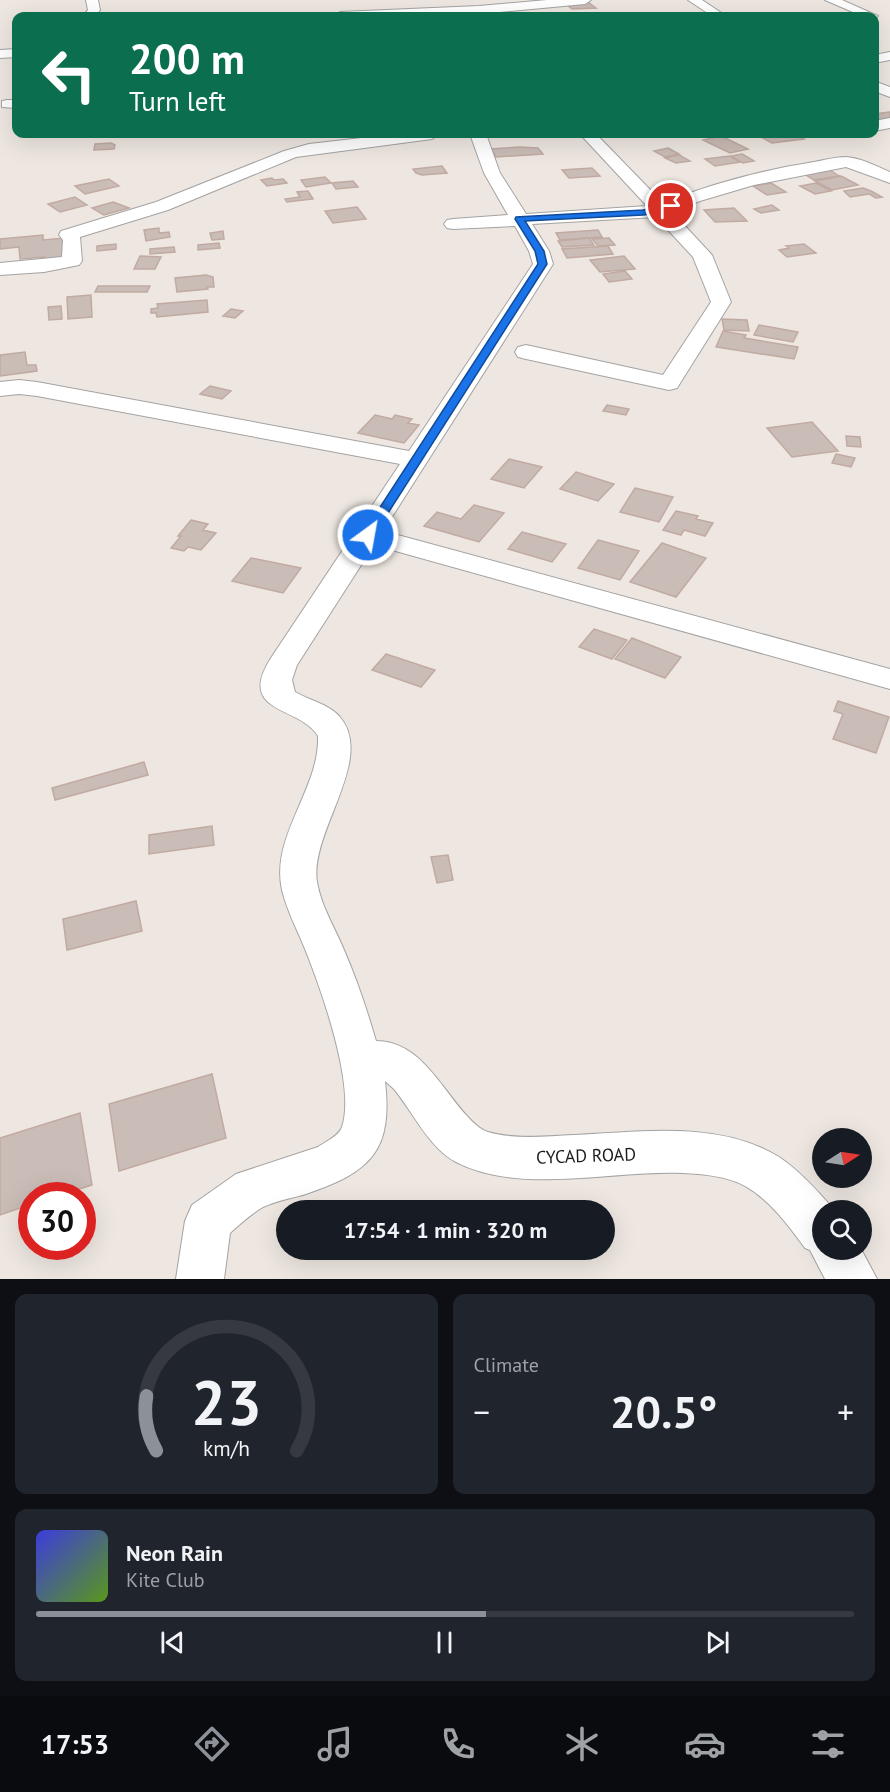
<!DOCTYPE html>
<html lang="en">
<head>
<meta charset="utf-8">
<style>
	:root { --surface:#171b24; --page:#20242c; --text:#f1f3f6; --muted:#9ea1a6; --line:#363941; --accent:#8c9099 }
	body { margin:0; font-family:"PT Sans",sans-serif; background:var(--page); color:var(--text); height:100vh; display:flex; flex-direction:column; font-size:22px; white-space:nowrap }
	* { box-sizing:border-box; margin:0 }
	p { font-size:20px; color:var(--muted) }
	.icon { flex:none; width:33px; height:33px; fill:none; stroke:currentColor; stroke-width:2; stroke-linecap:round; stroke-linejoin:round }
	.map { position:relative; height:1279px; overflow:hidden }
	.sheet { display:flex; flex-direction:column; gap:15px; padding:15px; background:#0d0f14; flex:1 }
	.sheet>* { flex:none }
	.top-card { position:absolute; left:12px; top:12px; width:867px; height:126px; border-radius:12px; box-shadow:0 6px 24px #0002; background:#0b6e4f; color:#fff; overflow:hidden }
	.needle { width:39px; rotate:78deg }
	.controls { position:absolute; left:812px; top:1128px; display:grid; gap:12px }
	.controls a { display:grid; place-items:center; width:60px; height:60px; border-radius:50%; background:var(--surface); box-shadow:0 6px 24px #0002; font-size:30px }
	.speed { position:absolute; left:18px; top:1182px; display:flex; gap:12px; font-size:30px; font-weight:700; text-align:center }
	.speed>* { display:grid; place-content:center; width:78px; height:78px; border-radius:50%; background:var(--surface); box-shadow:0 6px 24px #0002; line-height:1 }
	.speed .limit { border:9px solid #d22; background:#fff; color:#111 }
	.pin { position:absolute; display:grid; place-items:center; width:51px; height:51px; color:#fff; margin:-26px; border:3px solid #fff; border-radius:50%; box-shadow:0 2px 6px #0007 }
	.me { position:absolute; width:66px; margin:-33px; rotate:32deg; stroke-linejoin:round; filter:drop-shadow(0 0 4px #0008) }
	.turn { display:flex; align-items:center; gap:21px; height:126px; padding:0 18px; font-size:27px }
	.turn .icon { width:78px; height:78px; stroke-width:2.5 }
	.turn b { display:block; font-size:42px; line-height:51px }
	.big { font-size:45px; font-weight:700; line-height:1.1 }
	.sheet .tile { flex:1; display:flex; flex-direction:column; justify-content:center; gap:9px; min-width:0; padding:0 21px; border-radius:12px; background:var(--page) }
	.sheet .dial { align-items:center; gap:0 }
	.dial svg { height:156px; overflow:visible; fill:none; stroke:var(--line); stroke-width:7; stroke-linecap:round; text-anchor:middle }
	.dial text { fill:var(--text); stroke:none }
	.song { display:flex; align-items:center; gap:18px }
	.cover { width:72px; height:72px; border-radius:9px; background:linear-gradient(135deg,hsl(240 70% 55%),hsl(90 70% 35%)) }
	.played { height:6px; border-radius:3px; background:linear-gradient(90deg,var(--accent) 55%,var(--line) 55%) }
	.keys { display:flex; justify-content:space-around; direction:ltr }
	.heat { display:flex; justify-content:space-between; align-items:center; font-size:33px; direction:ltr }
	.sheet .tiles { flex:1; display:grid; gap:15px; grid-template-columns:1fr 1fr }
	.tile:last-child { grid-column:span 2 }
	.trip { position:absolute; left:276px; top:1200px; width:339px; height:60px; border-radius:30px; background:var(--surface); box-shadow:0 6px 24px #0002; font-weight:700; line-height:60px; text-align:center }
	.tabs { display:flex; height:96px; justify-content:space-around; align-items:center; background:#090b0e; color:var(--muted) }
	.tabs .icon { width:42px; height:42px }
	.tabs .on { color:var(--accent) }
	.tabs b { font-size:27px; color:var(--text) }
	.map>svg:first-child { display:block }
	.building { fill:#cabcb7; stroke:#c1aaa2; stroke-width:1.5 }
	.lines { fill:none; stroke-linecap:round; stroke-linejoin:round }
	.minor-casing { stroke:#a3a3a3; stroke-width:2 }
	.minor { fill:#fff; fill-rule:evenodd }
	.route { fill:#1a73e8; stroke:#114b97; stroke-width:1.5 }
	.labels { text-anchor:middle; stroke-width:4.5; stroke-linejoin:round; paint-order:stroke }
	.near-street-label { font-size:18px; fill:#1c1c1c; stroke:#fff }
</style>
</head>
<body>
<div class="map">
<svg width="890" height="1279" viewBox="0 0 890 1279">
	<rect width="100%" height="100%" fill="#eee7e1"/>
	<!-- building -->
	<path class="building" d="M588 2 596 8 572 9 566 4Z
		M890 112V121L874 124V114Z
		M786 134H794L804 139 772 143 761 137Z
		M721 136 748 149 730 153 703 140Z
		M111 143 115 145 114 149 94 150 95 144Z
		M520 147 538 148 543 154 496 157 491 149Z
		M668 148 679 154 665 157 654 151Z
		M742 154 754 161 743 163 731 156Z
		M679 155 690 161 676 163 665 158Z
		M730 156 740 162 715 166 705 159Z
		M442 166 447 173 422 175 416 173 413 169Z
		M592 168 600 176 569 178 562 170Z
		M830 170 839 176 814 180 804 174Z
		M841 176 858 185 832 190 815 181Z
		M325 177 331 183 306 187 301 180Z
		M272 178 274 180 283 179 287 183 267 186 261 180Z
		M109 179 119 186 85 194 75 186Z
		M353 181 358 187 336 189 332 183Z
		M771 183 786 192 767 195 753 186Z
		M816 183 831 191 815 194 800 186Z
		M863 188 871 191 882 197 876 198 869 194 850 197 844 191Z
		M308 191 313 199 287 202 285 199 300 197 297 192Z
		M75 197 87 205 60 212 48 204Z
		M113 202 129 208 104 215 92 208Z
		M772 205 779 210 761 213 754 209Z
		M357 207 366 219 333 223 325 211Z
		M734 208 747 221 715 222 704 210Z
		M159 228V233L169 232 170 237 146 241 144 230Z
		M598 230 602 237 560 240 556 233Z
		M223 231 224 239 212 240 210 233Z
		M43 235V240L65 238 69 259 46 262 45 257 20 259 19 247 0 249V239Z
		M589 238 594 245 562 247 558 241Z
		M609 238 615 245 598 246 592 239Z
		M219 243 220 248 198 250V245Z
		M116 244V249L97 251V246Z
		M804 244 816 253 787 257 779 250 789 248 786 246Z
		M608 246 613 254 567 258 562 249Z
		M174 247 175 252 150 254V249Z
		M140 256 161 257 155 269H134Z
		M624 256 635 269 600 272 590 260Z
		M625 271 632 279 609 282 603 274Z
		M206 275 213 277 214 287H207L208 289 177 292 175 278Z
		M98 286H150L147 292H95Z
		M91 295 92 317 68 319 67 297Z
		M207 300 208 312 157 317 156 313H151V309L158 308 157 304Z
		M61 306 62 319 49 320 48 307Z
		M231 309 243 311 235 318 223 316Z
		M722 319 747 320 749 331 724 330Z
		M759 325 798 332 793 342 754 335Z
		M723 331 746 335 744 338 798 347 794 359 716 347Z
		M25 352 27 365H36L37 371 0 376V355Z
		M210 386 231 391 222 399 200 394Z
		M607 405 629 409 626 415 603 411Z
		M375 415 392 419 395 415 412 419 408 423 419 425 404 443 358 433Z
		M812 422 838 451 792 457 767 428Z
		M846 436 860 437 861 447 847 446Z
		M836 454 855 458 851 467 832 463Z
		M509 459 542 467 524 488 491 479Z
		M576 472 614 484 598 501 560 489Z
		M635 488 673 497 659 522 620 512Z
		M474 505 504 513 479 542 424 526 437 512 461 519Z
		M676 511 698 516 696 519 713 523 705 536 684 530 681 535 663 530Z
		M191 520 208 524 203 530 216 533 201 550 188 547 184 551 171 548 181 536H178Z
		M522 532 566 544 552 562 508 549Z
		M598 540 639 551 620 580 578 568Z
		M662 543 706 558 676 597 630 582Z
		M251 558 301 568 283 593 232 581Z
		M594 629 627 640 612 659 579 647Z
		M632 638 681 657 665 678 615 659Z
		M386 654 435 670 421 687 372 670Z
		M838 701 889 717 876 753 833 739 843 714 834 711Z
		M144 762 148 775 55 800 52 788Z
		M212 826 214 845 149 854V835Z
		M448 855 453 880 437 883 431 857Z
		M136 901 142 931 67 950 63 919Z
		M212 1074 226 1138 119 1171 109 1104Z
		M80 1113 92 1185 58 1196H32V1204L0 1215V1138Z"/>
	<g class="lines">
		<!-- minor casing -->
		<g class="minor-casing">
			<path id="minor" d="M86 0H98L100 10 95 16H83L88 10Z
				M547 0H591L585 4 479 14 334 16 340 12 479 6Z
				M688 0H702L726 16H712Z
				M825 0H842L878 16 874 19V16H862Z
				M16 49V57L0 58V50Z
				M890 52V60L874 63V55Z
				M874 81 890 87V97L874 91Z
				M7 100H16V108L2 107V101Z
				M890 118V128L874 131V121Z
				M397 134H440L432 139 296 157 168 210 80 237 82 261 79 265 44 272 0 275V263L62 257 63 240 59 235 61 231 156 202 284 151 309 144Z
				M470 134H486L500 173 526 214 647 206 580 134H596L663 203C711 184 763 170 814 162 824 160 836 157 846 157 861 158 876 166 890 172V183L846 167 754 185 700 201 672 212 712 255 731 302 677 388 669 390 526 359 518 357 515 352 518 347 526 345 663 375 711 302 693 257 656 217 532 224 549 251 553 264 383 531 890 669V689L374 545 297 665 292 680 295 692C309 700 328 704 339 716 377 758 309 832 317 882 321 906 335 928 344 950 357 980 367 1010 376 1041 420 1041 441 1088 467 1116 472 1122 481 1130 488 1132 515 1140 547 1136 574 1135 641 1132 719 1120 779 1157 800 1171 818 1191 834 1210H822V1250L861 1249 877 1279H825L810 1250 805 1248C789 1226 770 1200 745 1186 727 1176 703 1174 683 1173 612 1170 520 1195 456 1162 429 1148 413 1112 394 1089L385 1081C393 1151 371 1172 306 1194 292 1198 276 1201 263 1207 251 1214 240 1224 230 1233L224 1279H176L185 1221 192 1205 236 1174 318 1147C325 1142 339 1136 342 1127 356 1086 321 989 305 949 297 929 287 911 282 890 270 836 320 789 318 736 301 706 235 714 271 658L400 464 37 396 19 394 0 396V382L19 380 37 382 409 451 533 264 529 251 515 226 453 229 447 228 444 224 447 220 453 219 508 215 484 173Z"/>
		</g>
		<!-- minor -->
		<use href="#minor" class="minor"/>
	</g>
	<!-- route -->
	<path class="route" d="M671 204H674V208L660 213 643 215 525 221 544 251 547 264 374 535 372 537H364L362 535 538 264 535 251 515 219 516 217 643 210Z"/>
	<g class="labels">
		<!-- near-street labels -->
		<g class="near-street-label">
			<text transform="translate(586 1156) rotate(-2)" y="6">CYCAD ROAD</text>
		</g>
	</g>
</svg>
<div class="controls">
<a><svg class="needle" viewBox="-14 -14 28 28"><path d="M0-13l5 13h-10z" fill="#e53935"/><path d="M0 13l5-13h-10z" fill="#9ea1a6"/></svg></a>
<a><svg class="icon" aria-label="search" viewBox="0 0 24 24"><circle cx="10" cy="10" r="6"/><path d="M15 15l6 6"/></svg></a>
</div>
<div class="speed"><div class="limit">30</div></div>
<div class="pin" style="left:671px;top:206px;background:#d93025"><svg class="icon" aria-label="arrive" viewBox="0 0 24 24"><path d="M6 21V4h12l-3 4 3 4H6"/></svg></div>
<svg class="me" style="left:368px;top:535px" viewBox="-20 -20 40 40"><circle r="17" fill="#1a73e8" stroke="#fff" stroke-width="3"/><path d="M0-11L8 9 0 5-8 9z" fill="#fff"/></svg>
<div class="trip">17:54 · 1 min · 320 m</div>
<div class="top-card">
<div class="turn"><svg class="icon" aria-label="left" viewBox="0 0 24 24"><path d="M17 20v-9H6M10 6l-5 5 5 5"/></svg><div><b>200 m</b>Turn left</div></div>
</div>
</div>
<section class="sheet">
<div class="tiles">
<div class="tile dial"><svg viewBox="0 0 100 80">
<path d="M14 69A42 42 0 1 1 86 69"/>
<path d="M14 69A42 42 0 0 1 9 41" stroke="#8c9099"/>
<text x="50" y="56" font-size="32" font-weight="700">23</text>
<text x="50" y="72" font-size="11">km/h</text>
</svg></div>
<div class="tile"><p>Climate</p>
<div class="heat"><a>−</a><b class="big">20.5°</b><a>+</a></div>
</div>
<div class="tile">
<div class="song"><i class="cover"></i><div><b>Neon Rain</b><p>Kite Club</p></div></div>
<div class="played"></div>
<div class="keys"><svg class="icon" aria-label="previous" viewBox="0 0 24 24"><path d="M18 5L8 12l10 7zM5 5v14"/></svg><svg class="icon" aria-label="pause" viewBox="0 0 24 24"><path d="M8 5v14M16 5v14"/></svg><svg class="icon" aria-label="next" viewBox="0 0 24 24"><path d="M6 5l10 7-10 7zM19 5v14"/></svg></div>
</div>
</div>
</section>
<nav class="tabs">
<b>17:53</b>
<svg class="icon on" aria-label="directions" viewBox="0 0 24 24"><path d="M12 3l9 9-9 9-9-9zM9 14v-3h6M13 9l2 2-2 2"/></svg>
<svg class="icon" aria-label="music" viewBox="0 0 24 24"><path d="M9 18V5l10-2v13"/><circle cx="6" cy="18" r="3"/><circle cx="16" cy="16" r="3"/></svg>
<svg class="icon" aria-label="phone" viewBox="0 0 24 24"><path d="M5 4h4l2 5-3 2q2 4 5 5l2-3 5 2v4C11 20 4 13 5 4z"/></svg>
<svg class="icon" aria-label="climate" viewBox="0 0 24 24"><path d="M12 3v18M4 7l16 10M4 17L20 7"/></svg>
<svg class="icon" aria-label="car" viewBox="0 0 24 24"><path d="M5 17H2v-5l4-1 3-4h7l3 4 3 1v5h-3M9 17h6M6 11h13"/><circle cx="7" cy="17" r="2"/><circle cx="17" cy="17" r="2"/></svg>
<svg class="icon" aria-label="filters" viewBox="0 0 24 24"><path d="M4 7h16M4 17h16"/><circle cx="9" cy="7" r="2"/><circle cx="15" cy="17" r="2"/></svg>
</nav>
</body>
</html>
